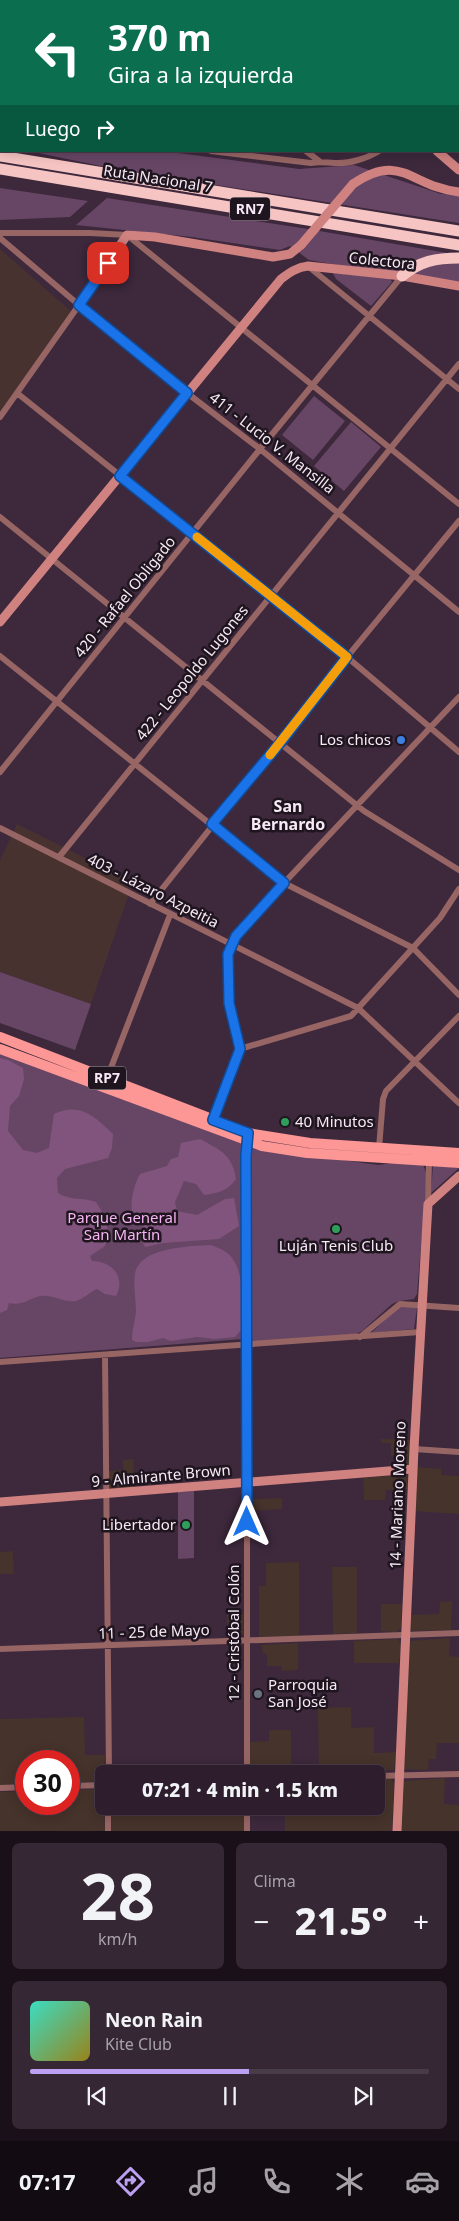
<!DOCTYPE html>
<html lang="es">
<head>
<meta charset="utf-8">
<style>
	:root { --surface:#2e1e2d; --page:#362735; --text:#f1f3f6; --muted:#a7a2aa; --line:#493c49; --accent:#bca0f2 }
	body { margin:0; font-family:"Noto Sans",sans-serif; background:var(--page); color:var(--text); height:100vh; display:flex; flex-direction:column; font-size:19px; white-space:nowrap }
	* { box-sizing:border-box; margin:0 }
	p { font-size:16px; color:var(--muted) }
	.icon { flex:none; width:28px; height:28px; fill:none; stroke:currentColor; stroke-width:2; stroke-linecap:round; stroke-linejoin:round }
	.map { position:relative; height:1831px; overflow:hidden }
	.sheet { display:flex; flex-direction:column; gap:12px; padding:12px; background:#191019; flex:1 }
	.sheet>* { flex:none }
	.banner { position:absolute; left:0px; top:0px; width:460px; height:152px; box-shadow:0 2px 12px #0003,0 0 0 1px var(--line); background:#0b6e4f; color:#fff; overflow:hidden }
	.speed { position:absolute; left:15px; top:1750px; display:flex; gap:10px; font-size:25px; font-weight:700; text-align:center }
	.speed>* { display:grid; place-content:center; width:65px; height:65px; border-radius:50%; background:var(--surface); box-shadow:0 2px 12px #0003,0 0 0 1px var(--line); line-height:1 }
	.speed .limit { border:8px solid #d22; background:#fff; color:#111 }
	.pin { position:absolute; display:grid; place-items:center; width:42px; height:42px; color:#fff; margin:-21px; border-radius:10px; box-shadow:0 2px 8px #0006 }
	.me { position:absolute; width:55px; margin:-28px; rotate:0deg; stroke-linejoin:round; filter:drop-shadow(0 0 4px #0008) }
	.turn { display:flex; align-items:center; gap:18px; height:105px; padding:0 25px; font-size:22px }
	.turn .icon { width:65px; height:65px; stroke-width:2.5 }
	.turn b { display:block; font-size:35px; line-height:42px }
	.then { display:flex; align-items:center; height:48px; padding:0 25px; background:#0003; gap:10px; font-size:19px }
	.big { font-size:38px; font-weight:800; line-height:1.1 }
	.sheet .card { flex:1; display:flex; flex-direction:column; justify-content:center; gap:8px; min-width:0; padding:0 18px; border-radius:8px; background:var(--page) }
	.sheet .dial { align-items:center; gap:0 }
	.dial b { font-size:65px; line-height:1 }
	.song { display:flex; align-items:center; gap:15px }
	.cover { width:60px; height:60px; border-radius:8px; background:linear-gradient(135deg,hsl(170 70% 55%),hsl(50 70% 35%)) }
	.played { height:5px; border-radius:2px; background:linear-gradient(90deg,var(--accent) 55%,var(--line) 55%) }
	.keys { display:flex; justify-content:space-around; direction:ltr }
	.heat { display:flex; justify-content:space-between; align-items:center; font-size:28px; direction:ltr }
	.sheet .tiles { flex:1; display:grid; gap:12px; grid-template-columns:1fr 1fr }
	.card:last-child { grid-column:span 2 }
	.trip { position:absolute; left:95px; top:1765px; width:290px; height:50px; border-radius:8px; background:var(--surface); box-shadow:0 2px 12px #0003,0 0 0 1px var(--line); font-weight:800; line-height:50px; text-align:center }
	.tabs { display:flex; height:80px; justify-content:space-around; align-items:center; background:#120c12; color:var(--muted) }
	.tabs .icon { width:35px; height:35px }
	.tabs .on { color:var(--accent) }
	.tabs b { font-size:22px; color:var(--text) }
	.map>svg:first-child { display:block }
	.commercial { fill:#46332b }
	.industrial { fill:#473230 }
	.green { fill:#674665 }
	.forest { fill:#80547d }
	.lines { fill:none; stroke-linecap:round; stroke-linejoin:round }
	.street { stroke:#976564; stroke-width:6 }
	.secondary { stroke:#d08280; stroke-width:9 }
	.primary { stroke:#fc9795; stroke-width:10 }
	.highway { stroke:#f6c4c2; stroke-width:11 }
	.secondary-bridge { stroke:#d08280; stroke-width:9 }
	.route-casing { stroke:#114b97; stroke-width:12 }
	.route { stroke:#1a73e8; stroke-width:9 }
	.slow { stroke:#f59e0b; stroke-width:9 }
	.shop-dot { fill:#3f7fe0; stroke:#1e151e; stroke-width:2 }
	.leisure-dot { fill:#2e9e5b; stroke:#1e151e; stroke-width:2 }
	.worship-dot { fill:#6b7280; stroke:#1e151e; stroke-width:2 }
	.labels { text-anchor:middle; stroke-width:5; stroke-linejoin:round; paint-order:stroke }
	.shield { fill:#1e151e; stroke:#b6a9b5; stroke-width:1 }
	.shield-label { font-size:14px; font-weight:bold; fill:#f7e9f6 }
	.street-label { font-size:15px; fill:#f7e9f6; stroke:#1e151e }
	.poi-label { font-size:15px; fill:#f7e9f6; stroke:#1e151e; text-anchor:end }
	.park-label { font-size:15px; fill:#f7b4f3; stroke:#1e151e }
	.neighbourhood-label { font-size:16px; font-weight:bold; fill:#f7e9f6; stroke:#1e151e }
</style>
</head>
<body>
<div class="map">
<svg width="459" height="1831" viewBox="0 0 459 1831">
	<rect width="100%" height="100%" fill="#3d283c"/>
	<!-- commercial -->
	<path class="commercial" d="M381 1439 411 1440 409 1465 399 1468 400 1455H391V1443H381Z
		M134 1459 133 1488 111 1489 109 1486V1471L123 1470V1460Z
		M416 1467 441 1469V1475L459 1476V1514L414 1511Z
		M404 1474 407 1476 408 1489 386 1490 385 1500H364L363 1478Z
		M252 1485 253 1499 282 1498V1509L248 1511 249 1488Z
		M13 1551 14 1574H0V1552Z
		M299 1562V1636L259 1637V1586H266V1563Z
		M332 1567H357V1633L333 1634Z
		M452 1601 451 1630 412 1631 410 1627V1615L439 1614 440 1602Z
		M381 1604H402L401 1627 396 1632 381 1631Z
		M227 1614H243V1634L239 1638 227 1639Z
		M450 1638 449 1656 459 1657V1743H437L436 1759H429L428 1770 404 1769 409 1641Z
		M396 1639H398L401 1645 399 1663H354V1641Z
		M298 1643V1670L282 1671 281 1666H267V1654H263L262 1645Z
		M351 1707V1728L374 1727V1753L396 1752 394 1770 319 1774 318 1708Z
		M84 1717 85 1755H105L103 1781 69 1783V1761H26V1784L0 1785V1719Z
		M269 1730H291V1774H250L249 1742 269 1741Z
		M390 1778 394 1783 392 1831H285V1816H249V1806H376V1779Z
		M445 1778 444 1804 459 1805V1831H399L403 1781Z
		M101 1789 104 1791 105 1831H0V1792L26 1791V1804H69V1790Z
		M111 1806H244V1831H111Z"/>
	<!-- industrial -->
	<path class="industrial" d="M0 249 72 312 0 412Z
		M17 824 133 882 91 1004 0 972V860Z"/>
	<!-- green -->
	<path class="green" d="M29 151H163L299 169 354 165 441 194 459 195V223L115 169Z
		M0 188 88 201 70 217 0 220Z
		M107 198 308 229 459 255V286L309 260 290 246 280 250 192 237 76 225Z
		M333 273 390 278 392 282 371 306 336 279Z
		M314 396 345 421 313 460 282 435Z
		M351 422 381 447 344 491 314 466Z
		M0 972 91 1004 75 1050 0 1023Z
		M0 1052 241 1143 243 1339 0 1358Z
		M251 1147 378 1165 408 1161 423 1164 427 1176 417 1294 414 1299 399 1301 392 1304 362 1331 356 1334 255 1342 251 1340 250 1149Z
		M433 1165 459 1168 431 1193Z
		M400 1306 417 1308 414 1329 371 1333Z
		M194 1491V1558L178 1559V1492Z"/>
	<!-- forest -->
	<path class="forest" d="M0 1058 8 1060 23 1068 24 1079 19 1096 10 1106 8 1131 23 1150 37 1153 49 1148 54 1114C80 1102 94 1116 113 1134L112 1148 108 1158 65 1169 57 1178 58 1193C70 1201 82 1197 96 1202 107 1220 110 1224 105 1246L90 1256 92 1261C112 1261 126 1277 116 1296L105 1294 97 1289C90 1292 83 1299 76 1301 63 1303 53 1294 40 1296 28 1299 23 1306 9 1303L7 1310 0 1313Z
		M200 1139C220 1150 232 1154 236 1179 228 1191 218 1193 204 1195L196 1184 184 1181 175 1202 177 1211 197 1215 225 1199 234 1198 239 1226 219 1239 163 1243 145 1247 142 1241 146 1230C143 1226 136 1222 134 1218 128 1207 134 1184 140 1174L167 1166 171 1159 178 1157 181 1143Z
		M211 1245C216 1247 222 1249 226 1252 247 1267 241 1307 242 1329L235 1337 214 1339 197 1337 171 1341 163 1338 148 1342H136L132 1340C132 1330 135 1321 136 1312 136 1300 133 1286 135 1273 140 1247 191 1246 211 1245Z"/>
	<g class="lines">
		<!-- street -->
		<path class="street" d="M116 0 117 1
			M262 0 264 1
			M404 0 406 1
			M128 1 129 0
			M290 1 291 0
			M0 21 1 22
			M0 84H1
			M211 151 311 163C320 161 327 163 335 163 349 164 368 158 379 151
			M306 151 319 161
			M0 233H90L127 235 459 504
			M0 238 79 305 0 417
			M309 267 459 389
			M17 393 347 657 459 752
			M187 393 260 449 459 612
			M0 517 364 811 459 870
			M0 656 284 883 413 948 459 995
			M0 772 260 449 402 276
			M0 828 358 1008 459 1103
			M59 857 459 364
			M150 904 347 657 459 521
			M240 1049 351 1016 440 918 459 889
			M107 1078 170 915
			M212 1121 240 1049 228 991V954L236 936 284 883 459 697
			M379 1148 383 1099 386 1091 459 1016
			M428 1204 429 1161
			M360 1337 400 1304 459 1308
			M105 1355 109 1774
			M0 1362 420 1332
			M414 1449 459 1452
			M0 1649 459 1633
			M247 1774V1138
			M376 1776 459 1774
			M69 1786 104 1785
			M0 1788 26 1787
			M108 1831V1806
			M247 1831V1806"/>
		<!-- secondary -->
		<path class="secondary" d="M437 151 459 170
			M353 184C401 151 411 187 459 192
			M187 393 79 305 127 235 155 237 273 257 290 254 301 245
			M0 622 281 279C289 273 297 267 308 266L402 276 459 286
			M0 1502 413 1469
			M397 1831 414 1449 428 1204 459 1176"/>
		<!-- primary -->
		<path class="primary" d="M0 1037 248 1133 310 1143 459 1153
			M0 1049 262 1146 307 1153 459 1163"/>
		<!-- highway -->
		<path class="highway" d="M0 147H1
			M0 156 459 231
			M0 169 459 245
			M402 276C420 261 436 258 459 258"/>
		<!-- secondary-bridge -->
		<path class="secondary-bridge" d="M301 245 353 184"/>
	</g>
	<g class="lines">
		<!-- route casing -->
		<g class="route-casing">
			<path id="route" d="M108 263 79 305 187 393 120 476 347 657 280 743 212 824 284 883 236 936 228 954 229 1003 240 1049 213 1120 248 1133 246 1155 247 1522"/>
		</g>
		<!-- route -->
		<use href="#route" class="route"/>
		<!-- slow -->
		<path class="slow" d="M197 537 347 657 270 755"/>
	</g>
	<!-- markers -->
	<circle class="shop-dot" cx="401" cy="740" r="5"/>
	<g class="leisure-dot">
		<circle cx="285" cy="1122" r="5"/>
		<circle cx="336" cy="1229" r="5"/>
		<circle cx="186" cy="1525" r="5"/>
	</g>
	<circle class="worship-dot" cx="258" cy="1694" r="5"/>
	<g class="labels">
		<!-- shield labels -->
		<g class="shield">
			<rect x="230" y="197.5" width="40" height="23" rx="4"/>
			<rect x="88" y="1066.5" width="38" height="23" rx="4"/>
		</g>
		<g class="shield-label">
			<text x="250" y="214">RN7</text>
			<text x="107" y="1083">RP7</text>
		</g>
		<!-- street labels -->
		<g class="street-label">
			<text transform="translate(158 179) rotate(9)" y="5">Ruta Nacional 7</text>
			<text transform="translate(382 261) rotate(6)" y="5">Colectora</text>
			<text transform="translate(272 443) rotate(38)" y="5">411 - Lucio V. Mansilla</text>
			<text transform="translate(125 597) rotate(-51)" y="5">420 - Rafael Obligado</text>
			<text transform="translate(192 673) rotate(-51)" y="5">422 - Leopoldo Lugones</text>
			<text transform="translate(153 891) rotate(27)" y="5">403 - Lázaro Azpeitia</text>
			<text transform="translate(161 1476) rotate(-5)" y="5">9 - Almirante Brown</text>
			<text transform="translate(398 1495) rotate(-88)" y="5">14 - Mariano Moreno</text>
			<text transform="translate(154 1632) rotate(-2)" y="5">11 - 25 de Mayo</text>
			<text transform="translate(234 1633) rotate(-90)" y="5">12 - Cristóbal Colón</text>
		</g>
		<!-- poi labels -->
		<g class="poi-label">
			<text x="391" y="745">Los chicos</text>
			<text x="295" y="1127" text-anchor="start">40 Minutos</text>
			<text x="336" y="1251" text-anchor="middle">Luján Tenis Club</text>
			<text x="176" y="1530">Libertador</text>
			<text x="268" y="1690" text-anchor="start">Parroquia<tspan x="268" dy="17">San José</tspan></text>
		</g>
		<!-- park labels -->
		<g class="park-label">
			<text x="122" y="1223">Parque General<tspan x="122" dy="17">San Martín</tspan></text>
		</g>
		<!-- neighbourhood labels -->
		<g class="neighbourhood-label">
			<text x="288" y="812">San<tspan x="288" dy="18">Bernardo</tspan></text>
		</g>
	</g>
</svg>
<div class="speed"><div class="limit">30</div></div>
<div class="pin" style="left:108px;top:263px;background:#d93025"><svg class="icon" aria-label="arrive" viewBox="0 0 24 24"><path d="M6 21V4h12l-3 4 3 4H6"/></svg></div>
<svg class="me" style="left:247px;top:1522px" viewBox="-20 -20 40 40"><path d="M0-17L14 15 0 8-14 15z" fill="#1a73e8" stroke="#fff" stroke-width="4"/></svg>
<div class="trip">07:21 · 4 min · 1.5 km</div>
<div class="banner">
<div class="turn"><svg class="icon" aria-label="left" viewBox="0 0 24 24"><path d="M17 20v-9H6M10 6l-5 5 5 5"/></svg><div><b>370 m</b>Gira a la izquierda</div></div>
<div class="then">Luego<svg class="icon" aria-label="right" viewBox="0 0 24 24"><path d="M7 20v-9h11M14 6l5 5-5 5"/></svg></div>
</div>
</div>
<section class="sheet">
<div class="tiles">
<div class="card dial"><b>28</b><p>km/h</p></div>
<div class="card"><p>Clima</p>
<div class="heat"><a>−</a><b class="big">21.5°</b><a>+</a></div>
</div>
<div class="card">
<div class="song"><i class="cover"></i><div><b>Neon Rain</b><p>Kite Club</p></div></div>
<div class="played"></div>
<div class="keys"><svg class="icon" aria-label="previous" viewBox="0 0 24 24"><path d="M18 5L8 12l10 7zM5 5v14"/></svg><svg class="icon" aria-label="pause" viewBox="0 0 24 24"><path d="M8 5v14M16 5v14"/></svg><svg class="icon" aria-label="next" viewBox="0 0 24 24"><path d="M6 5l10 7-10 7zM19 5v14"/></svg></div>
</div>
</div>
</section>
<nav class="tabs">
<b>07:17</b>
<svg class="icon on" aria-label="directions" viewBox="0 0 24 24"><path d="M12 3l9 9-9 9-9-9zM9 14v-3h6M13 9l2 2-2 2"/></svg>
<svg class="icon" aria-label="music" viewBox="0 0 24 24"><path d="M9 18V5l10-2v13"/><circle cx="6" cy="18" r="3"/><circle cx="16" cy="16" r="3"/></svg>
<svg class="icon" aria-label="phone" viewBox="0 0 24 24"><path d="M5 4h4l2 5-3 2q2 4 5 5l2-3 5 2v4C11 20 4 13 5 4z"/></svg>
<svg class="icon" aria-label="climate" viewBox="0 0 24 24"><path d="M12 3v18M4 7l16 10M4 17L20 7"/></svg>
<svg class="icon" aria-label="car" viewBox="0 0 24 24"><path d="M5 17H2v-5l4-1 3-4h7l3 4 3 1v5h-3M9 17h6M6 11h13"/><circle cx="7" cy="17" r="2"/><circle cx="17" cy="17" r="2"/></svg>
</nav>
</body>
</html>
